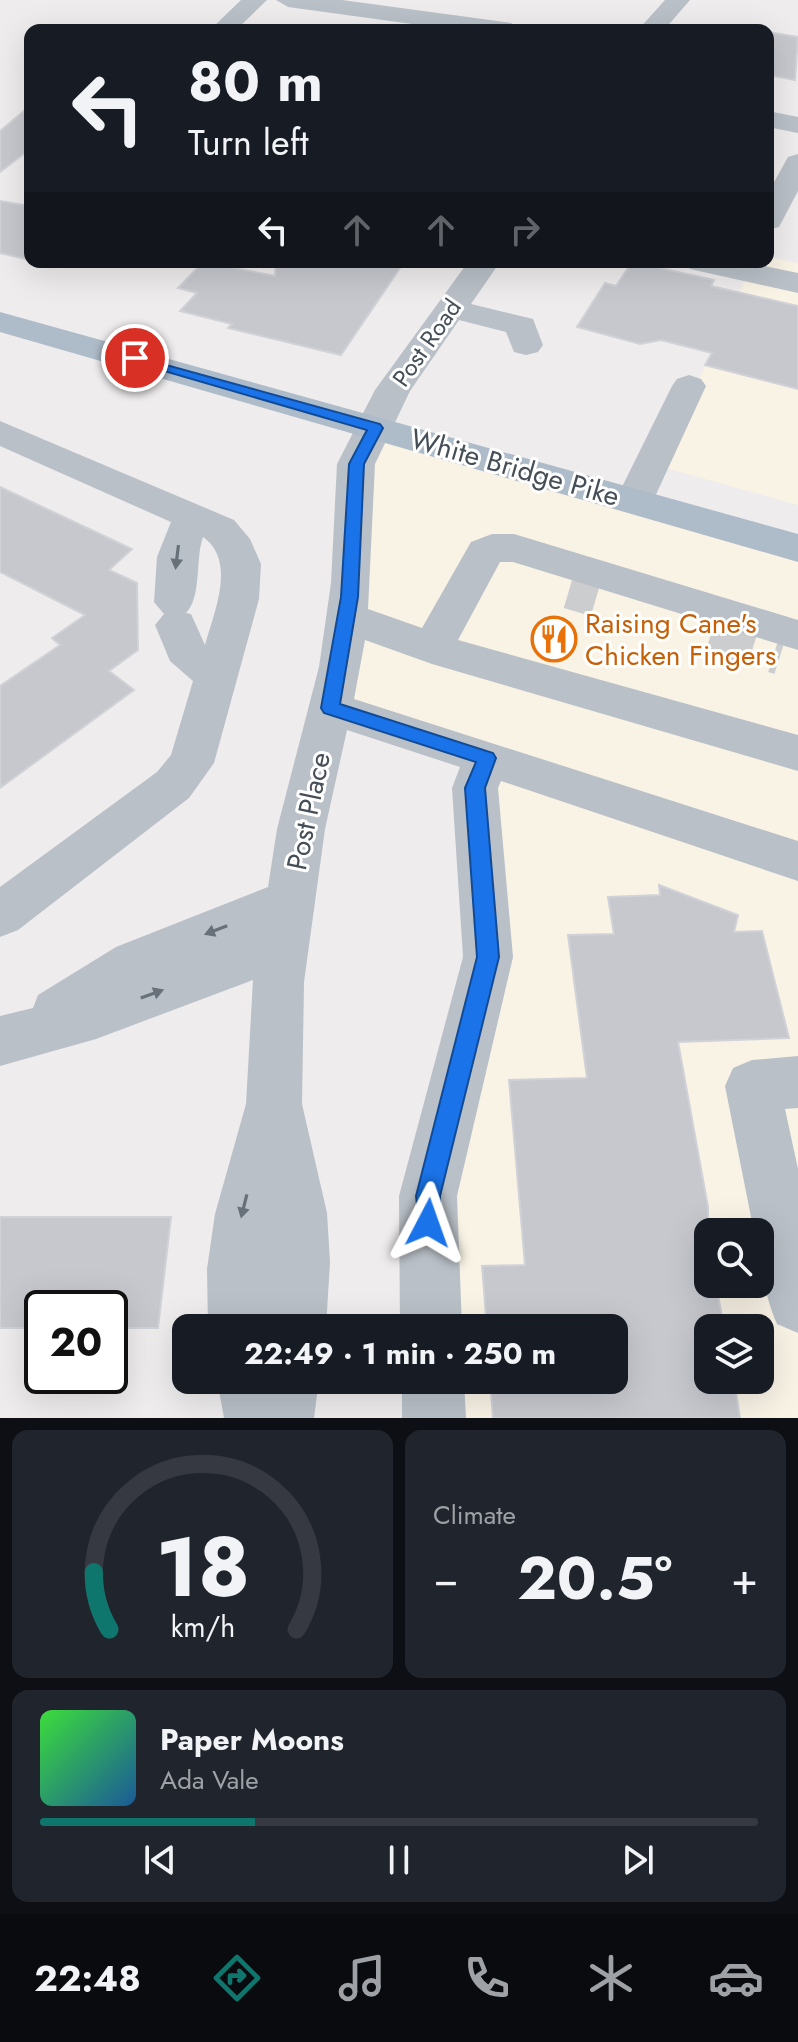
<!DOCTYPE html>
<html lang="en">
<head>
<meta charset="utf-8">
<style>
	:root { --surface:#171b24; --page:#20242c; --text:#f1f3f6; --muted:#9ea1a6; --line:#363941; --accent:#0f766e }
	body { margin:0; font-family:Jost,sans-serif; background:var(--page); color:var(--text); height:100vh; display:flex; flex-direction:column; font-size:30px; white-space:nowrap }
	* { box-sizing:border-box; margin:0 }
	p { font-size:26px; color:var(--muted) }
	.icon { flex:none; width:44px; height:44px; fill:none; stroke:currentColor; stroke-width:2; stroke-linecap:round; stroke-linejoin:round }
	.map { position:relative; height:1418px; overflow:hidden }
	.drawer { display:flex; flex-direction:column; gap:12px; padding:12px; background:#0d0f14; flex:1 }
	.drawer>* { flex:none }
	.hud { position:absolute; left:24px; top:24px; width:750px; height:244px; border-radius:16px; box-shadow:0 8px 32px #0002; background:#171b24; color:var(--text); overflow:hidden }
	.controls { position:absolute; left:694px; top:1218px; display:grid; gap:16px }
	.controls a { display:grid; place-items:center; width:80px; height:80px; border-radius:16px; background:var(--surface); box-shadow:0 8px 32px #0002; font-size:40px }
	.speed { position:absolute; left:24px; top:1290px; display:flex; gap:16px; font-size:40px; font-weight:700; text-align:center }
	.speed>* { display:grid; place-content:center; width:104px; height:104px; border-radius:50%; background:var(--surface); box-shadow:0 8px 32px #0002; line-height:1 }
	.speed .limit { border:4px solid #111; border-radius:12px; background:#fff; color:#111 }
	.pin { position:absolute; display:grid; place-items:center; width:68px; height:68px; color:#fff; margin:-34px; border:4px solid #fff; border-radius:50%; box-shadow:0 2px 8px #0007 }
	.me { position:absolute; width:88px; margin:-44px; rotate:4deg; stroke-linejoin:round; filter:drop-shadow(0 0 6px #0008) }
	.turn { display:flex; align-items:center; gap:28px; height:168px; padding:0 32px; font-size:36px }
	.turn .icon { width:104px; height:104px; stroke-width:2.5 }
	.turn b { display:block; font-size:56px; line-height:68px }
	.lanes { display:flex; align-items:center; height:76px; padding:0 32px; background:#0003; justify-content:center; gap:40px; direction:ltr }
	.lanes .off { opacity:.35 }
	.big { font-size:60px; font-weight:700; line-height:1.1 }
	.drawer .tile { flex:1; display:flex; flex-direction:column; justify-content:center; gap:12px; min-width:0; padding:0 28px; border-radius:16px; background:var(--page) }
	.drawer .dial { align-items:center; gap:0 }
	.dial svg { height:208px; overflow:visible; fill:none; stroke:var(--line); stroke-width:7; stroke-linecap:round; text-anchor:middle }
	.dial text { fill:var(--text); stroke:none }
	.song { display:flex; align-items:center; gap:24px }
	.cover { width:96px; height:96px; border-radius:12px; background:linear-gradient(135deg,hsl(120 70% 55%),hsl(210 70% 35%)) }
	.played { height:8px; border-radius:4px; background:linear-gradient(90deg,var(--accent) 30%,var(--line) 30%) }
	.keys { display:flex; justify-content:space-around; direction:ltr }
	.heat { display:flex; justify-content:space-between; align-items:center; font-size:44px; direction:ltr }
	.drawer .tiles { flex:1; display:grid; gap:12px; grid-template-columns:1fr 1fr }
	.tile:last-child { grid-column:span 2 }
	.trip { position:absolute; left:172px; top:1314px; width:456px; height:80px; border-radius:16px; background:var(--surface); box-shadow:0 8px 32px #0002; font-weight:700; line-height:80px; text-align:center }
	.dock { display:flex; height:128px; justify-content:space-around; align-items:center; background:#090b0e; color:var(--muted) }
	.dock .icon { width:56px; height:56px }
	.dock .active { color:var(--accent) }
	.dock b { font-size:36px; color:var(--text) }
	.map>svg:first-child { display:block }
	.commercial { fill:#f9f3e6; fill-rule:evenodd }
	.building { fill:#c7c8ce; stroke:#d0d2d7; stroke-width:2 }
	.lines { fill:none; stroke-linecap:round; stroke-linejoin:round }
	.minor-tunnel { stroke:#cccdce; stroke-width:44; stroke-dasharray:44 22; stroke-linecap:butt }
	.minor { fill:#b9c0c7; fill-rule:evenodd }
	.major { fill:#aebbc8; fill-rule:evenodd }
	.oneway { fill:#687179 }
	.route { fill:#1a73e8; stroke:#114b97; stroke-width:2 }
	.labels { text-anchor:middle; stroke-width:6; stroke-linejoin:round; paint-order:stroke }
	.far-street-label { font-size:24px; fill:#464f57; stroke:#fff }
	.street-label { font-size:28px; fill:#464f57; stroke:#fff }
	.food-label { font-size:28px; fill:#c56008; stroke:#fff; text-anchor:start }
</style>
</head>
<body>
<div class="map">
<svg width="798" height="1418" viewBox="0 0 798 1418">
	<rect width="100%" height="100%" fill="#eeecec"/>
	<!-- commercial -->
	<path class="commercial" d="M768 257 798 263V505L659 466 753 262H768Z
		M375 428 798 549V1418H434L433 1380H614V1328H431L488 957 486 758 331 708ZM708 1232H760V1284H708ZM708 1328H760V1380H708Z"/>
	<!-- building -->
	<path class="building" d="M768 32 798 37 795 80 768 75Z
		M30 106V149L0 172V131Z
		M0 201 30 206V260L0 253Z
		M203 262 275 276 276 262H404L341 355 228 328 232 324 180 311 197 293 178 288Z
		M632 262 714 280 711 286 798 306V389L705 365 712 353 661 340 640 344 577 327 605 283 616 286Z
		M0 487 132 549 109 570 137 583 138 650 109 671 134 690 0 788V686L60 645 52 638 85 615 0 572Z
		M659 885 738 915 734 932 762 931 789 1038 678 1042 708 1207V1284H716L724 1328H708V1380H734L740 1418H493L490 1380H614V1328H487L482 1266 525 1265 509 1080 587 1078 568 935 614 934 608 897 660 895Z
		M0 1217H171L158 1328H110V1308H42V1328H0Z"/>
	<g class="lines">
		<!-- minor-tunnel -->
		<path class="minor-tunnel" d="M570 587 597 595
			M712 631 781 653"/>
		<!-- minor -->
		<path class="minor" d="M241 0H267L236 30H210Z
			M276 0H342L511 23 523 30H456L288 7Z
			M665 0H690L664 30H638Z
			M768 111 798 117V133L768 127Z
			M798 154V191L779 227 768 230V193L788 157Z
			M468 262H500L471 304 533 319 543 345 538 352 526 355 514 352 506 332 459 320 410 391 375 464 368 609 422 628 471 542 492 534H514L798 620V650L513 562H500L458 640 798 735V771L432 664 365 640 354 699 798 841V881L501 781 498 788 513 957 457 1196 462 1328H400L399 1196 463 957 452 788 460 767 347 730 325 829 304 982 302 1104 327 1213 330 1262 326 1328H208L207 1269 215 1214 246 1104 253 980 96 1039 0 1066V1016L33 1008 38 995 116 947 268 887 277 829 319 667 331 583 337 464 375 390Z
			M685 262H745L798 273V293L690 269Z
			M689 375 701 379 706 386 653 501 647 510 634 514 621 510 615 501 672 386 677 379Z
			M0 421 234 520 250 539 261 564 259 599 214 763 189 798 18 930 0 937V887L157 772 171 755 193 681 170 661 155 625 164 614 154 602 157 557 171 522 0 446ZM203 537C237 561 214 612 205 645L191 614 186 613C202 597 195 559 203 537Z
			M798 1056V1108L785 1109 798 1169V1333L777 1324C764 1294 760 1265 760 1232H754L725 1086 733 1068 752 1060Z
			M217 1380H319L314 1418H224Z
			M402 1380H464L466 1418H402Z"/>
		<!-- major -->
		<path class="major" d="M0 312 798 534V562L0 332Z"/>
	</g>
	<!-- one-way arrows -->
	<defs><path id="oneway-solid" d="M-6-.8H1V-3.2L6.5 0L1 3.2V.8H-6Z" transform="scale(2)"/></defs>
	<g class="oneway">
		<use href="#oneway-solid" transform="translate(177 557) rotate(97)"/>
		<use href="#oneway-solid" transform="translate(216 930) rotate(159)"/>
		<use href="#oneway-solid" transform="translate(152 994) rotate(-20)"/>
		<use href="#oneway-solid" transform="translate(244 1206) rotate(104)"/>
	</g>
	<!-- route -->
	<path class="route" d="M130 355 380 424 383 428 364 464 358 597 340 704 493 753 496 758 485 788 499 957 440 1196V1223L437 1231 428 1235 420 1231 416 1196 477 957 465 788 476 762 324 713 321 708 341 597 349 464 367 430 130 361Z"/>
	<!-- icons -->
	<defs>
		<g id="restaurant-ring" transform="scale(2.3)"><circle r="9.5" fill="#fff" stroke="#e8710a" stroke-width="1.5"/><path d="M-5-6h1v4h1v-4h1v4h1v-4h1v5L-1.5 .5V6h-2V.5L-5-1ZM5-6V6H3V1.5H1.5Q1.5-4 5-6Z" fill="#e8710a"/></g>
	</defs>
	<g fill-rule="evenodd">
		<use href="#restaurant-ring" x="554" y="639"/>
	</g>
	<g class="labels">
		<!-- far-street labels -->
		<g class="far-street-label">
			<text transform="translate(427 343) rotate(-55)" y="8">Post Road</text>
		</g>
		<!-- street labels -->
		<g class="street-label">
			<text transform="translate(515 467) rotate(16)" y="10">White Bridge Pike</text>
			<text transform="translate(308 811) rotate(-78)" y="10">Post Place</text>
		</g>
		<!-- food labels -->
		<g class="food-label">
			<text x="585" y="633">Raising Cane's<tspan x="585" dy="32">Chicken Fingers</tspan></text>
		</g>
	</g>
</svg>
<div class="controls">
<a><svg class="icon" aria-label="search" viewBox="0 0 24 24"><circle cx="10" cy="10" r="6"/><path d="M15 15l6 6"/></svg></a>
<a><svg class="icon" aria-label="layers" viewBox="0 0 24 24"><path d="M12 4l9 5-9 5-9-5zM3 14l9 5 9-5"/></svg></a>
</div>
<div class="speed"><div class="limit">20</div></div>
<div class="pin" style="left:135px;top:358px;background:#d93025"><svg class="icon" aria-label="arrive" viewBox="0 0 24 24"><path d="M6 21V4h12l-3 4 3 4H6"/></svg></div>
<svg class="me" style="left:428px;top:1223px" viewBox="-20 -20 40 40"><path d="M0-17L14 15 0 8-14 15z" fill="#1a73e8" stroke="#fff" stroke-width="4"/></svg>
<div class="trip">22:49 · 1 min · 250 m</div>
<div class="hud">
<div class="turn"><svg class="icon" aria-label="left" viewBox="0 0 24 24"><path d="M17 20v-9H6M10 6l-5 5 5 5"/></svg><div><b>80 m</b>Turn left</div></div>
<div class="lanes"><svg class="icon" aria-label="left" viewBox="0 0 24 24"><path d="M17 20v-9H6M10 6l-5 5 5 5"/></svg><svg class="icon off" aria-label="ahead" viewBox="0 0 24 24"><path d="M12 20V5M6 11l6-6 6 6"/></svg><svg class="icon off" aria-label="ahead" viewBox="0 0 24 24"><path d="M12 20V5M6 11l6-6 6 6"/></svg><svg class="icon off" aria-label="right" viewBox="0 0 24 24"><path d="M7 20v-9h11M14 6l5 5-5 5"/></svg></div>
</div>
</div>
<section class="drawer">
<div class="tiles">
<div class="tile dial"><svg viewBox="0 0 100 80">
<path d="M14 69A42 42 0 1 1 86 69"/>
<path d="M14 69A42 42 0 0 1 8 47" stroke="#0f766e"/>
<text x="50" y="56" font-size="32" font-weight="700">18</text>
<text x="50" y="72" font-size="11">km/h</text>
</svg></div>
<div class="tile"><p>Climate</p>
<div class="heat"><a>−</a><b class="big">20.5°</b><a>+</a></div>
</div>
<div class="tile">
<div class="song"><i class="cover"></i><div><b>Paper Moons</b><p>Ada Vale</p></div></div>
<div class="played"></div>
<div class="keys"><svg class="icon" aria-label="previous" viewBox="0 0 24 24"><path d="M18 5L8 12l10 7zM5 5v14"/></svg><svg class="icon" aria-label="pause" viewBox="0 0 24 24"><path d="M8 5v14M16 5v14"/></svg><svg class="icon" aria-label="next" viewBox="0 0 24 24"><path d="M6 5l10 7-10 7zM19 5v14"/></svg></div>
</div>
</div>
</section>
<nav class="dock">
<b>22:48</b>
<svg class="icon active" aria-label="directions" viewBox="0 0 24 24"><path d="M12 3l9 9-9 9-9-9zM9 14v-3h6M13 9l2 2-2 2"/></svg>
<svg class="icon" aria-label="music" viewBox="0 0 24 24"><path d="M9 18V5l10-2v13"/><circle cx="6" cy="18" r="3"/><circle cx="16" cy="16" r="3"/></svg>
<svg class="icon" aria-label="phone" viewBox="0 0 24 24"><path d="M5 4h4l2 5-3 2q2 4 5 5l2-3 5 2v4C11 20 4 13 5 4z"/></svg>
<svg class="icon" aria-label="climate" viewBox="0 0 24 24"><path d="M12 3v18M4 7l16 10M4 17L20 7"/></svg>
<svg class="icon" aria-label="car" viewBox="0 0 24 24"><path d="M5 17H2v-5l4-1 3-4h7l3 4 3 1v5h-3M9 17h6M6 11h13"/><circle cx="7" cy="17" r="2"/><circle cx="17" cy="17" r="2"/></svg>
</nav>
</body>
</html>
